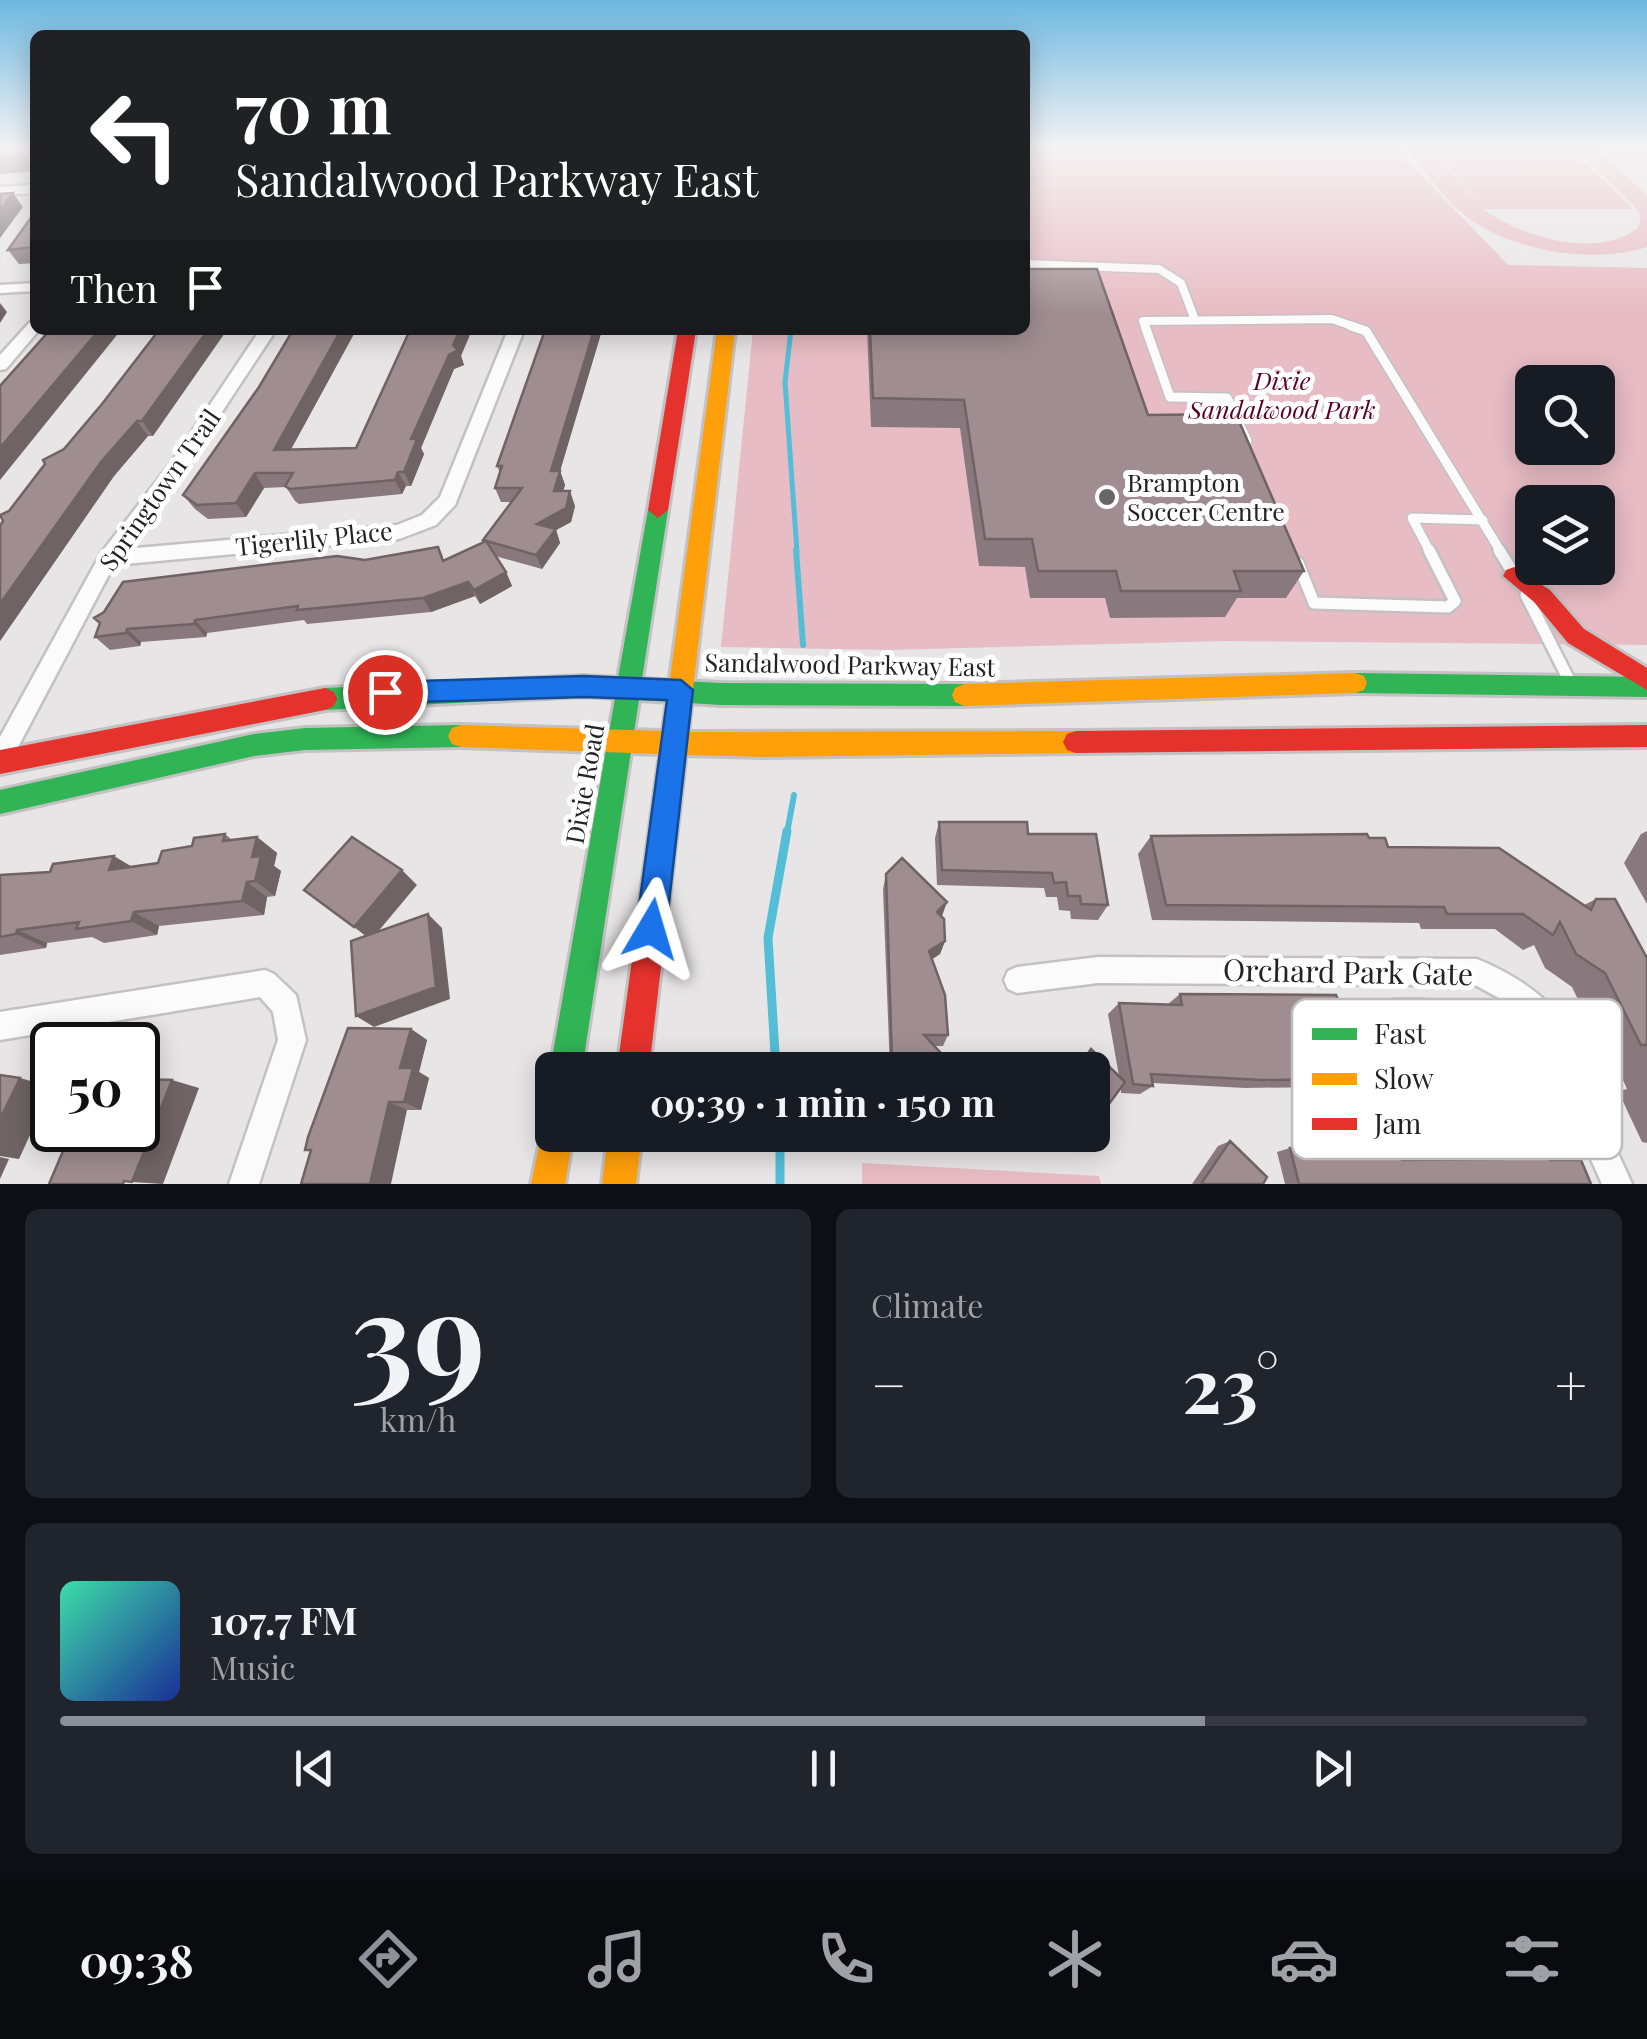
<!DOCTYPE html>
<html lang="en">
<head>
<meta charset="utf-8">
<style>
	:root { --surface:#171b24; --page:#20242c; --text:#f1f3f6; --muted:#9ea1a6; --line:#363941; --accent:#8c9099 }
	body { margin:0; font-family:"Playfair Display",serif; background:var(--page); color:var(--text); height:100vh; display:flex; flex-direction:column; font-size:38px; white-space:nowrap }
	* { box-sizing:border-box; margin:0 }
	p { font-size:32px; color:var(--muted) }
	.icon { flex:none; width:55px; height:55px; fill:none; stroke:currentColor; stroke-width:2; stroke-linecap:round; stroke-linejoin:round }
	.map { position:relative; height:1184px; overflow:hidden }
	.drawer { display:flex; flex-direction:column; gap:25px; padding:25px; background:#0d0f14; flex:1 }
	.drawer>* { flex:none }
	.guide { position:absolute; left:30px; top:30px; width:1000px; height:305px; border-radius:15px; box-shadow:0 5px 25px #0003; background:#202124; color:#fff; overflow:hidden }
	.tools { position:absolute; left:1515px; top:365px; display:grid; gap:20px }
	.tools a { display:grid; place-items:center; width:100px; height:100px; border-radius:15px; background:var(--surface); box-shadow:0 5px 25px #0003; font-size:50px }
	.speed { position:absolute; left:30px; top:1022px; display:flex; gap:20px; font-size:50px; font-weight:700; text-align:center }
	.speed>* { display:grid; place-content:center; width:130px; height:130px; border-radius:50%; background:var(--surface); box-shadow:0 5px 25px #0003; line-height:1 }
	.speed .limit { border:5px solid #111; border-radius:15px; background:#fff; color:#111 }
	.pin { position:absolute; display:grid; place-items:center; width:85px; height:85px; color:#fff; margin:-42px; border:5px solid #fff; border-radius:50%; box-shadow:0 2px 10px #0007 }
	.me { position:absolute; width:110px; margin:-55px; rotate:7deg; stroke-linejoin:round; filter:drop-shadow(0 0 8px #0008) }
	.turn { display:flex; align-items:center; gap:35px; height:210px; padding:0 40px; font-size:45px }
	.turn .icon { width:130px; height:130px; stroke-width:2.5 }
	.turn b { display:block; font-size:70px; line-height:85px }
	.then { display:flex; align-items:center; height:95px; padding:0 40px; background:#0003; gap:20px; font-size:38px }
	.big { font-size:75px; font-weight:700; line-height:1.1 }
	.drawer .card { flex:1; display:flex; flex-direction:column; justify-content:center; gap:15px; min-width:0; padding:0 35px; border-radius:15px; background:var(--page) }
	.drawer .dial { align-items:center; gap:0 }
	.dial b { font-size:130px; line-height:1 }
	.song { display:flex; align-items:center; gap:30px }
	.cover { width:120px; height:120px; border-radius:15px; background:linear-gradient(135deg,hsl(160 70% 55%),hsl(230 70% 35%)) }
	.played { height:10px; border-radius:5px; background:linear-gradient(90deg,var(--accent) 75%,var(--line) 75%) }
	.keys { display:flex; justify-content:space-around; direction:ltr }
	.heat { display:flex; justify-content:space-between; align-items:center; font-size:55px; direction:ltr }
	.drawer .tiles { flex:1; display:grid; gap:25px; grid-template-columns:1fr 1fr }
	.card:last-child { grid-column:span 2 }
	.trip { position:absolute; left:535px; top:1052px; width:575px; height:100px; border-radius:15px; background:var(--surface); box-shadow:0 5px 25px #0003; font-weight:700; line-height:100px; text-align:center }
	.dock { display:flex; height:160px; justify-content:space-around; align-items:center; background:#090b0e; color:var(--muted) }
	.dock .icon { width:70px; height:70px }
	.dock .current { color:var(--accent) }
	.dock b { font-size:45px; color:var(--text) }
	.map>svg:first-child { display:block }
	.green { fill:#e8bcc4; fill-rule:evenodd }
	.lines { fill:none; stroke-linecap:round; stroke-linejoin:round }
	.stream-far2 { stroke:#54bed7; stroke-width:5 }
	.stream-far1 { stroke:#54bed7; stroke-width:6 }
	.stream { stroke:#54bed7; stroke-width:9 }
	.lane-far2-casing { stroke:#c3c1c2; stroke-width:11 }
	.lane-far1-casing { stroke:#c3c1c2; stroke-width:12 }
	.lane-casing { stroke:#c3c1c2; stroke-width:16 }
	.street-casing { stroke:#c3c1c2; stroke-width:5 }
	.fast-casing { stroke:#c3c1c2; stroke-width:6 }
	.slow-casing { stroke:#c3c1c2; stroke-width:6 }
	.jam-casing { stroke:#c3c1c2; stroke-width:6 }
	.lane-far2 { stroke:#fcfbfb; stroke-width:8 }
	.lane-far1 { stroke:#fcfbfb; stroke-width:9 }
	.lane { stroke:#fcfbfb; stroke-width:11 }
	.street { fill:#fcfbfb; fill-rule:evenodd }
	.fast { fill:#30b455; fill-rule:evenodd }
	.slow { fill:#ff9f0a; fill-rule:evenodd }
	.jam { fill:#e5322d; fill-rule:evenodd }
	.wall { fill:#89797e }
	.shaded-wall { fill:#6f6366 }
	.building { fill:#9f8d92; stroke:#6f6366; stroke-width:2.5 }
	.route { fill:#1a73e8; stroke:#114b97; stroke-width:2.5 }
	.poi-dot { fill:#696667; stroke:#fff; stroke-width:4 }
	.labels { text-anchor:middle; stroke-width:10; stroke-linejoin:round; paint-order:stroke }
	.park-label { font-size:25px; font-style:italic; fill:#5c0024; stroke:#fff }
	.poi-label { font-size:25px; fill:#242222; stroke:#fff; text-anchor:start }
	.street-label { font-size:25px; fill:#242222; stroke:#fff }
	.near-street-label { font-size:30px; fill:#242222; stroke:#fff }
	.key { fill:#fff; stroke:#bdbdbd; stroke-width:2.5 }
	.key-label { font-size:28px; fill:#242222 }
</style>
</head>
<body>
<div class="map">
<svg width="1647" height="1184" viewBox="0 0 1647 1184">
	<rect width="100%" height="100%" fill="#e8e5e6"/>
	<!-- green -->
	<path class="green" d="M1025 148H1395L1508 265 1647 268V645L1225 641 889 650 721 647 753 330H1025ZM1532 382H1598V448H1532ZM1532 502H1598V568H1532Z
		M1408 148H1430L1482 208 1433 148H1570L1633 209H1483C1522 237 1596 260 1638 228L1641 216 1634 206 1575 148H1596L1647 195V247C1588 266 1495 249 1451 203 1435 186 1422 166 1408 148Z
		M862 1163 1099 1176 1101 1184H862Z"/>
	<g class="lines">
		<!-- stream-far2 -->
		<path class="stream-far2" d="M791 330 785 382 797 552"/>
		<!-- stream-far1 -->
		<path class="stream-far1" d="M796 550 803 645
			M787 833 794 795"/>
		<!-- stream -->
		<path class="stream" d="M776 1070 768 938 787 831
			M780 1135V1184"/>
		<!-- lane-far2 casing -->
		<g class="lane-far2-casing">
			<path id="lane-far2" d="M1025 264 1159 269 1181 283 1195 320
				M1146 328 1143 321 1332 319 1358 328"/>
		</g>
		<!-- lane-far1 casing -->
		<g class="lane-far1-casing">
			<path id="lane-far1" d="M1145 326 1170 397 1227 398 1247 441
				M1351 326 1366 331 1501 552
				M1430 552 1412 518 1483 520"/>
		</g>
		<!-- lane casing -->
		<g class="lane-casing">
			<path id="lane" d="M1499 550 1515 576
				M1298 563 1314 603 1448 607 1455 601 1429 550
				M1526 595 1570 682"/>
		</g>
		<!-- street casing -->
		<g class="street-casing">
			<path id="street" d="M35 185V193L0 195V187Z
				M35 283V291L0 293V285Z
				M35 320V330H39L6 369 0 370V355L30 322Z
				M260 330H276L185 468 125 549 397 525 422 515 440 497 508 330H524L455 505 436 525 399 539 114 565 8 766 0 769V737L101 553 173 460Z
				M1098 957 1477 959C1506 971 1530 985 1552 1007L1632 1184H1602L1532 1027 1510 1004 1475 985 1098 983 1017 993 1008 989 1004 980 1008 971 1017 967Z
				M265 970 274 974 296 995 306 1040 259 1184H229L278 1040 273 1012 260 997 0 1040V1012Z"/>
		</g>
		<!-- fast casing -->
		<g class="fast-casing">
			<path id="fast" d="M658 502 668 510 642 679 721 683 964 684 973 688 976 695 973 702 964 706 721 705 639 700 582 1070H552V1076L550 1070 615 698 584 696 325 710 316 706 313 699 316 692 325 688 584 676 618 678 648 510Z
				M1355 673 1647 677V697L1355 693 1346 690 1343 683 1346 676Z
				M461 725 470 728 474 736 470 744 461 747 305 750 254 756 0 814V790L254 734 305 728Z"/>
		</g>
		<!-- slow casing -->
		<g class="slow-casing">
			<path id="slow" d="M717 330H735L688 732 1076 731 1085 734 1089 742 1085 750 1076 753 764 757 686 755 681 769 672 773 663 769 660 754 461 747 452 744 448 736 452 728 461 725 663 731Z
				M1355 673 1364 676 1367 683 1364 690 1355 693 964 706 955 702 952 695 955 688 964 684Z
				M552 1120V1135H573L565 1184H531L544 1123Z
				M608 1135H642L636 1184H602Z"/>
		</g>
		<!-- jam casing -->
		<g class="jam-casing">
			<path id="jam" d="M678 330H696L668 510 658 518 648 510Z
				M1514 567 1550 590 1584 629 1647 668V690L1568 643 1534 602 1503 576 1506 570Z
				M325 688 334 692 337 699 334 706 325 710 0 774V750Z
				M1647 725V747L1076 753 1067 750 1063 742 1067 734 1076 731Z
				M672 749 681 753 685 761 649 1070H617L659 761 663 753Z"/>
		</g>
		<!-- lane-far2 -->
		<use href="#lane-far2" class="lane-far2"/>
		<!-- lane-far1 -->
		<use href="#lane-far1" class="lane-far1"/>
		<!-- lane -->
		<use href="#lane" class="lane"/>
		<!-- street -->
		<use href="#street" class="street"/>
		<!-- fast -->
		<use href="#fast" class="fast"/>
		<!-- slow -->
		<use href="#slow" class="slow"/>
		<!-- jam -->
		<use href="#jam" class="jam"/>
	</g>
	<!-- wall -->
	<path class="wall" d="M0 148H35V171L0 174Z
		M35 212V263L19 264 8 250Z
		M159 330 153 436H148L114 476 0 641V526L9 511 102 404Z
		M356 330 291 449 356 448 461 356 464 365 454 369 421 448 424 454 411 486H406L402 494 299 504 295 501 286 487 264 488 246 517 208 519 195 509 183 495Z
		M545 330H602L560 471 565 485 563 491 575 506 571 522 556 530 560 543 542 569 495 556 506 572 512 586 480 604 475 596 431 612 307 624 304 620 207 633 206 637 141 642 140 646 110 650 95 637 365 560H445L484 542 483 540 512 502H501L495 488 500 473 497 466Z
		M867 330H1025L1148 415 1304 571 1286 598H1237L1225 617 1110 618 1105 598H1030L1025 567 979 566 960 428 871 427Z
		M939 822 1028 834 1108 905 1098 920 1071 919 1070 911 1059 910 1057 897H1046L1044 888 937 885 935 838Z
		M1647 831V904L1624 863 1641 834Z
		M225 834 232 840 257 837 277 853 274 866 281 871 275 896 267 897 264 915 159 926 157 935 104 943 92 937 47 943 46 948 0 955V875L133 867 158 863 192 846Z
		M1151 836 1369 838 1388 847 1584 905 1596 899 1647 958V1143L1642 1142 1618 1091 1627 1089 1612 1056H1605L1572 987 1545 968 1534 945 1523 950 1495 929H1421L1419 923 1152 920 1138 854Z
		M886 874 942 917 945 941 940 954 932 959 948 1035 943 1046H934L957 1070H890L883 889Z
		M1180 994 1340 1004H1384L1395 999 1426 1004 1546 1039 1540 1042 1555 1077 1503 1092H1456L1454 1085 1245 1088 1153 1083V1086L1140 1094 1121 1093V1088L1092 1070H1073L1080 1059 1091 1049 1119 1076 1108 1014 1119 1003 1168 1004Z
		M411 1029 427 1040 419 1072 429 1078 421 1110H407L311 1152 305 1150Z
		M995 1055 1064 1070H989L988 1065Z
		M1230 1141 1263 1184H1192L1218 1146Z
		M1290 1148 1402 1160 1481 1159 1480 1157 1499 1152 1550 1160 1591 1184H1285L1277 1152Z"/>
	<!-- shaded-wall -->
	<path class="shaded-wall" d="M13 193 23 207 0 238V210Z
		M0 303 7 312 0 323Z
		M99 330H121L0 480V448Z
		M208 330H227L153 436 142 421Z
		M341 330H356L283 464 274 450Z
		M460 330H472L461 356 464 365 454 369 421 448 424 454 411 486 404 472 411 439Z
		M594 330H602L560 471 565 485 559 506 554 491 551 471Z
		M137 421 148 436 114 476 0 641V604L101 462Z
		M398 472 406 486 402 494 395 480Z
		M255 473 264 488 246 517 236 503Z
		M570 491 575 506 571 522 556 530 560 543 542 569 536 555 537 524Z
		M506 572 512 586 480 604 474 590Z
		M468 582 475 596 431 612 423 598Z
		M195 620 207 633 206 637 194 624Z
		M127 629 141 642 140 646 126 633Z
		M257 837 277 853 274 866 281 871 275 896 255 881 252 857Z
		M114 856 139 871 109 870Z
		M402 870 417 885 371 940 354 927Z
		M247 882 267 897 264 915 242 901Z
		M947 902 942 916 933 926 937 912Z
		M134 912 159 926 157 935 131 921Z
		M428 914 442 928 450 999 374 1027 356 1016Z
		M17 930 47 943 46 948 16 934Z
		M945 941 940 954 925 964 929 951Z
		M411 1029 427 1040 419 1072 429 1078 421 1110 404 1102 400 1068Z
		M20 1078 52 1087 19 1159 0 1156V1119Z
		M172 1080 199 1088 163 1184 132 1182Z
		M389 1102 407 1110 391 1184H370Z
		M0 1157 9 1159 0 1179Z"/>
	<!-- building -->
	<path class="building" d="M0 148H35V157L0 159Z
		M13 193 0 210V194Z
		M35 212V247L8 250Z
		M1025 269H1097L1148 415 1236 414 1304 571H1234L1241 591H1121L1116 571H1038L1032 539H985L964 400 873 398 870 330H1025Z
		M50 330H99L0 448V386Z
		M159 330H208L142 421H137L101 462 0 604V526L3 521 0 515 9 511 45 464 43 460 64 449 102 404Z
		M293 330H341L274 450 356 448 410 330H460L453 345 458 350 449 355 411 439H417L404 472H398L395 480 290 489 285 486 293 473H255L236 503 197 505 183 495 259 387Z
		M545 330H594L551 471H560L554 491H570L566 508 537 524 556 529 536 555 483 540 522 488H495L502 466H497Z
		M486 541 506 572 474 590 468 582 423 598 297 610 298 606 195 620 194 624 127 629 126 633 95 637 100 623 94 618 104 612 123 582 337 556 365 560 438 547 443 561Z
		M939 822H1027L1028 834H1096L1108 905 1081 904 1080 896H1068L1066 882 1054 883 1052 873 942 870Z
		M225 834 223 841 257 837 252 857 261 856 255 881 247 882 242 901 134 912 131 921 76 929 79 922 17 930 16 934 0 937V875L50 872 53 864 114 856 109 870 158 863 162 851 192 846 194 838Z
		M1367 834 1369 838H1385L1388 847 1499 848 1591 910 1596 899H1615L1647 958V1045H1641L1605 973 1576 954 1560 922 1553 935 1523 914H1447L1444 907 1166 905 1151 836Z
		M352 837 402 870 354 927 304 890Z
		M902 858 947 902 937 912 944 919 945 941 929 951 945 995 948 1035H924L957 1070H901L892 1060 886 874Z
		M428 914 436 987 356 1016 351 941Z
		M1180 994 1336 995 1340 1004H1397L1395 999H1424L1426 1004 1439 1006 1532 1007 1546 1039H1538L1555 1077H1528L1531 1084H1482L1479 1077 1262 1080 1151 1074 1153 1086 1133 1084 1119 1003 1182 1005Z
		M348 1028 411 1029 400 1068H413L404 1102H389L370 1184H301L311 1150H305L308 1137Z
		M1091 1049 1125 1082 1093 1126 1092 1070H1077Z
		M995 1055 1062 1056 1064 1070H997Z
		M0 1075 20 1078 0 1119Z
		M138 1079 172 1080 132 1182 124 1181 123 1184H49L72 1130H138Z
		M1230 1141 1267 1177 1263 1184H1201Z
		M1290 1148 1399 1151 1402 1160 1502 1159 1499 1152 1547 1153 1550 1160H1581L1591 1184H1299Z"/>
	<!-- sky -->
	<linearGradient id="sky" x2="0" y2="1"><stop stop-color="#6db8e1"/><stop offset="0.47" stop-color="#f5f3f4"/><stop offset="1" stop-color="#f5f3f4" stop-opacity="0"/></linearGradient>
	<rect width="1647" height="314" fill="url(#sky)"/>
	<!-- route -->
	<path class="route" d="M584 676 681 680 693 690 666 929 661 939 651 944 641 939 636 929 667 700 584 697 385 703 373 692 385 682Z"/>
	<!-- markers -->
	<circle class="poi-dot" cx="1107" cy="497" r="10"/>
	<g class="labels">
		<!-- park labels -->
		<g class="park-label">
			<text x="1282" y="390">Dixie<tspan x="1282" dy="29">Sandalwood Park</tspan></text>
		</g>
		<!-- poi labels -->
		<g class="poi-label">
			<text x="1127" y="492">Brampton<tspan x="1127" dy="29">Soccer Centre</tspan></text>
		</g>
		<!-- street labels -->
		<g class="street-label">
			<text transform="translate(160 490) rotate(-55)" y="9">Springtown Trail</text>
			<text transform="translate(314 539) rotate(-6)" y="9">Tigerlily Place</text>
			<text transform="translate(850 665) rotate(1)" y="9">Sandalwood Parkway East</text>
			<text transform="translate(585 784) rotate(-80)" y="9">Dixie Road</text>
		</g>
		<!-- near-street labels -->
		<g class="near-street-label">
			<text transform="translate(1348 973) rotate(1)" y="10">Orchard Park Gate</text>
		</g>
	</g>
	<!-- legend -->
	<rect x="1292" y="999" width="330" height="160" rx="15" class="key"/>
	<rect x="1312" y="1028" width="45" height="12" fill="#30b455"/>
	<rect x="1312" y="1073" width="45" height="12" fill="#ff9f0a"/>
	<rect x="1312" y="1118" width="45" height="12" fill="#e5322d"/>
	<g class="key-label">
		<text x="1374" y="1044">Fast</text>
		<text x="1374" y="1089">Slow</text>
		<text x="1374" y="1134">Jam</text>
	</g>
</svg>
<div class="tools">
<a><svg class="icon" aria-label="search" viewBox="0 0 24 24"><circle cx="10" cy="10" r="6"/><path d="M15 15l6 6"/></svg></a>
<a><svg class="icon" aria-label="layers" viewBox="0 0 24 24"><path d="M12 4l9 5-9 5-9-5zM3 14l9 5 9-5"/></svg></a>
</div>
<div class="speed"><div class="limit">50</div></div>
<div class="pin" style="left:385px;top:692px;background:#d93025"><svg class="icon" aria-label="arrive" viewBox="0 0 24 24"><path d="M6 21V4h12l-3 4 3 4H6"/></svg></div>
<svg class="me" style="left:651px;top:929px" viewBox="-20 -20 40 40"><path d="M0-17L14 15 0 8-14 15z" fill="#1a73e8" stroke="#fff" stroke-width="4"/></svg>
<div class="trip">09:39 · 1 min · 150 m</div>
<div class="guide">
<div class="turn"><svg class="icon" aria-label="left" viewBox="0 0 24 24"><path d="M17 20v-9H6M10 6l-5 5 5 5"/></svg><div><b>70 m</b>Sandalwood Parkway East</div></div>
<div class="then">Then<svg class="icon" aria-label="arrive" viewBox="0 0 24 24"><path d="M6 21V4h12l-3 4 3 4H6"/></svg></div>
</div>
</div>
<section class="drawer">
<div class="tiles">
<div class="card dial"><b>39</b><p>km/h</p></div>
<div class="card"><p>Climate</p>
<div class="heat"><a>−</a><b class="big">23°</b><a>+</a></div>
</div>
<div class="card">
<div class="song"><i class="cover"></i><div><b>107.7 FM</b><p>Music</p></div></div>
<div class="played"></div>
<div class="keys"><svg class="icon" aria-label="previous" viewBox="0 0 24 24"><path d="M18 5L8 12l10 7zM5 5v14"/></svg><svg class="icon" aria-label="pause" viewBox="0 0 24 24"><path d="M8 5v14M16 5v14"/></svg><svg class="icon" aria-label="next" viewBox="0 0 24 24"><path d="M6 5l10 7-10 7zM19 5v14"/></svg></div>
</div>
</div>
</section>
<nav class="dock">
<b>09:38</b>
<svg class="icon current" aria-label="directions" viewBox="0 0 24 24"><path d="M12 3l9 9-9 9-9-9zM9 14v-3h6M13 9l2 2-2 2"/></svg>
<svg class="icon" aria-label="music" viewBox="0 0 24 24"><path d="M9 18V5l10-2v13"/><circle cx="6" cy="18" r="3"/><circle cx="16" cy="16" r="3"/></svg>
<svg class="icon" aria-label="phone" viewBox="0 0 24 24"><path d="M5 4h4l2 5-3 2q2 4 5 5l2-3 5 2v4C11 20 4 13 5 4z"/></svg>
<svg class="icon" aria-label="climate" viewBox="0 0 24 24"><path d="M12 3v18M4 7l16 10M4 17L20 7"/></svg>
<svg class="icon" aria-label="car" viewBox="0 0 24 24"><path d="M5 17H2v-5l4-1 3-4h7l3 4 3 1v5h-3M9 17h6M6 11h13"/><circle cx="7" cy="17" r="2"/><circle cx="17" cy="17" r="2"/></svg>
<svg class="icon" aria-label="filters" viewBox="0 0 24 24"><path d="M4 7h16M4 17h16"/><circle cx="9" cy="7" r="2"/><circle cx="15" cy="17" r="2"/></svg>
</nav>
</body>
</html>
